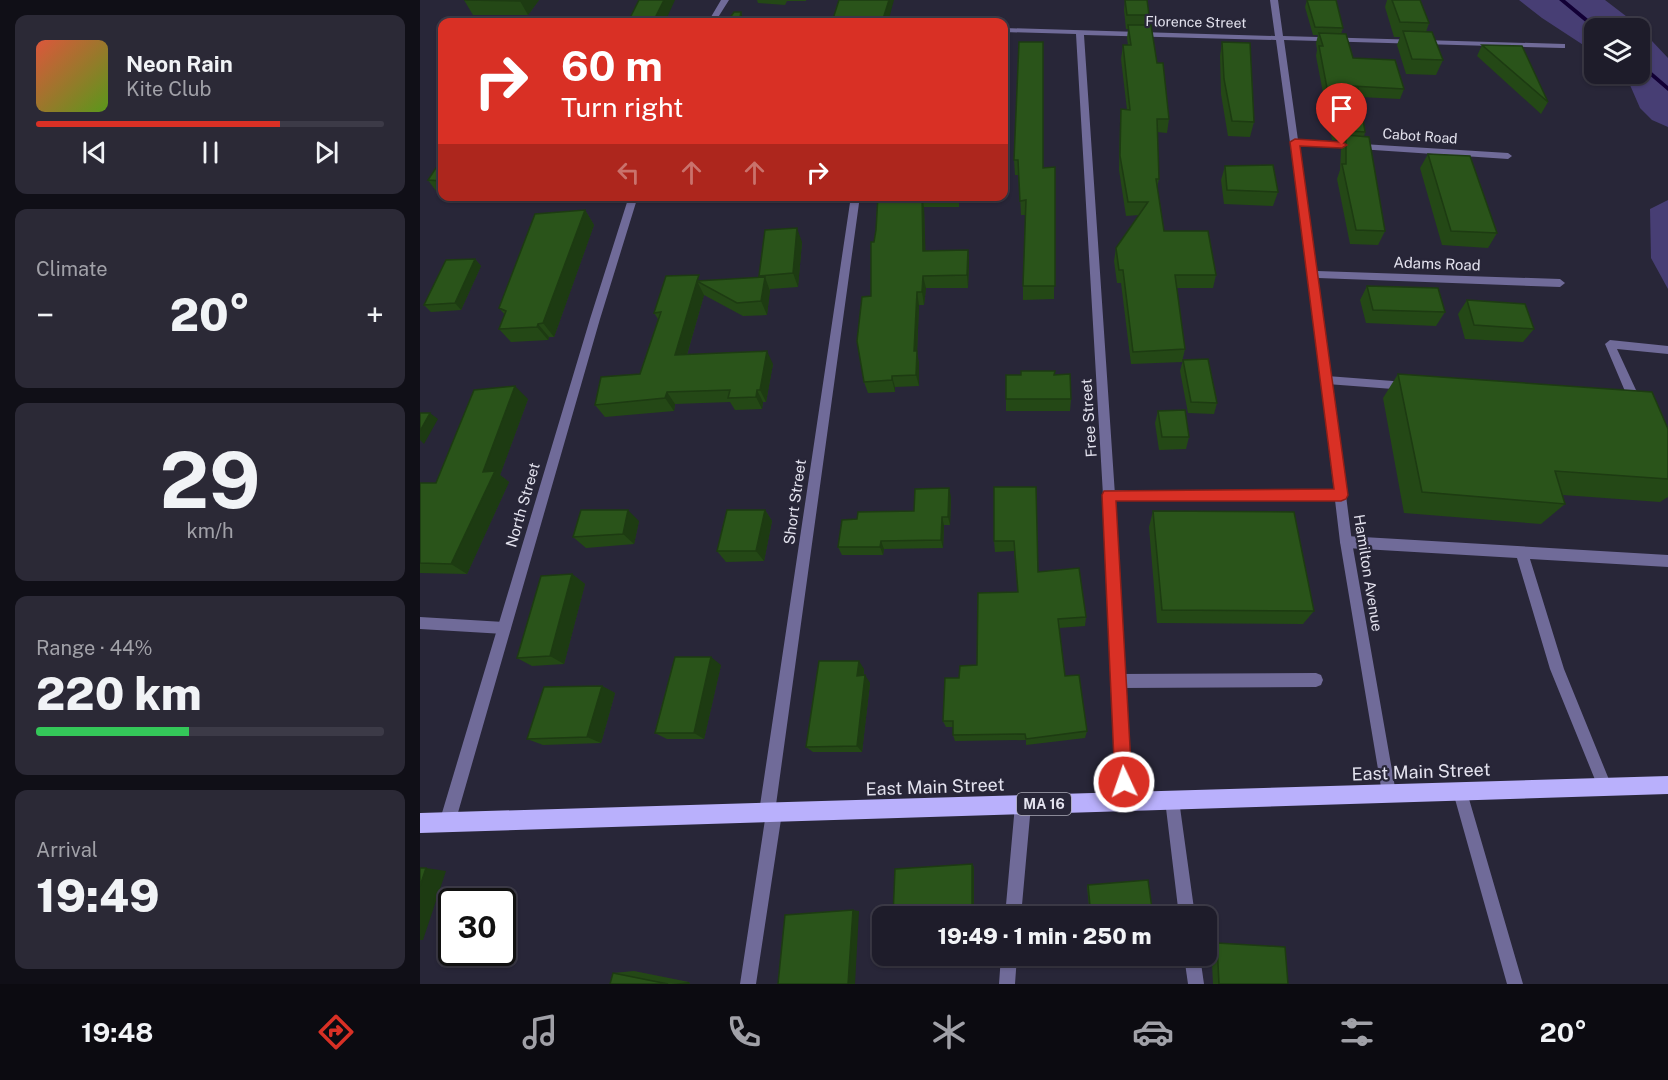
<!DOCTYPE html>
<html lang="en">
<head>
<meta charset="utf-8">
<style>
	:root { --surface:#1e1c2a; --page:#2b2936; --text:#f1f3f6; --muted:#a1a1a8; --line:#3c3a47; --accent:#d93025 }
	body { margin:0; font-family:"Public Sans",sans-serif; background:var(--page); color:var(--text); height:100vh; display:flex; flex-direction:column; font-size:22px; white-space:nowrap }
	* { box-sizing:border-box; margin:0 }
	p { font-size:20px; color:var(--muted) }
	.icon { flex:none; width:33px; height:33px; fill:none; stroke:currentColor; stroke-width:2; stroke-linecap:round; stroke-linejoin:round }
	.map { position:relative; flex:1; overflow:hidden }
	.drawer { display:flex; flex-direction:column; gap:15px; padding:15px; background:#100f17; width:420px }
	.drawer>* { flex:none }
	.hud { position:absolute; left:18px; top:18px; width:570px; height:183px; border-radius:12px; box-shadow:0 2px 4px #0004,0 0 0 2px var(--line); background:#d93025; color:#fff; overflow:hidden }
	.buttons { position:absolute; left:1164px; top:18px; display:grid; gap:12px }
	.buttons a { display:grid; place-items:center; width:66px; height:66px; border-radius:12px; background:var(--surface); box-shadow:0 2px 4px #0004,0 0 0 2px var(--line); font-size:30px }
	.speed { position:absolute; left:18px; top:888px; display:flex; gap:12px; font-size:30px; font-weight:700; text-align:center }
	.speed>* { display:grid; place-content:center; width:78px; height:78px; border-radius:50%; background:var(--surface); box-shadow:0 2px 4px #0004,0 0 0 2px var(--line); line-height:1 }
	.speed .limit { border:3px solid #111; border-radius:9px; background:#fff; color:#111 }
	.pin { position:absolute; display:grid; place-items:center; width:51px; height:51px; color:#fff; margin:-62px -26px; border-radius:50% 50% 50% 0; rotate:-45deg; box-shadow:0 0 6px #0007 }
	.pin .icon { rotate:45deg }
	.me { position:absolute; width:66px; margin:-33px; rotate:357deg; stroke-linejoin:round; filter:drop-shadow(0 0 4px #0008) }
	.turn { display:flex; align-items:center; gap:21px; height:126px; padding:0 24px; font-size:27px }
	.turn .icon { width:78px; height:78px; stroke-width:2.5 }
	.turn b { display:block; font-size:42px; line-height:51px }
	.lanes { display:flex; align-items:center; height:57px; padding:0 24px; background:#0003; justify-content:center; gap:30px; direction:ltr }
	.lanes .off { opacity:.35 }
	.big { font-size:45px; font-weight:800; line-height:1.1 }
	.drawer .tile { flex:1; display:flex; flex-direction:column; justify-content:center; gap:9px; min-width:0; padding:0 21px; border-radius:12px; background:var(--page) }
	.drawer .dial { align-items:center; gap:0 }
	.dial b { font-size:78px; line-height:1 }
	.song { display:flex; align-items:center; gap:18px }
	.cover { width:72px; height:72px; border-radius:9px; background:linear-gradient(135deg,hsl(10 70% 55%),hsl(90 70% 35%)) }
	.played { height:6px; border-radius:3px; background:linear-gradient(90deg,var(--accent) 70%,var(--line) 70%) }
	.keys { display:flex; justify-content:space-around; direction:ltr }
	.heat { display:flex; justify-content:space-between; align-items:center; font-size:33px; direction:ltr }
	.charge { height:9px; border-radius:4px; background:linear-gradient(90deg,#34c759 44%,var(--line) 0) }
	.trip { position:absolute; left:452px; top:906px; width:345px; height:60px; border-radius:12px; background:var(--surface); box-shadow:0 2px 4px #0004,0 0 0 2px var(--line); font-weight:800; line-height:60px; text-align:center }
	.dock { display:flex; height:96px; justify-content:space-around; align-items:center; background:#0c0b11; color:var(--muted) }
	.dock .icon { width:42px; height:42px }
	.dock .active { color:var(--accent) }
	.dock b { font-size:27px; color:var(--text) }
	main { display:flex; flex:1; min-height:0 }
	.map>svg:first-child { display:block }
	.green { fill:#473e74 }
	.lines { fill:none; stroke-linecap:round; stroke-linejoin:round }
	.stream { fill:#120035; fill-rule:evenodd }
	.lane { fill:#706b99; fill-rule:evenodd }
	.street { fill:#706b99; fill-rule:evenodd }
	.primary { fill:#b9b0fc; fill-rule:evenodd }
	.wall { fill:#244816 }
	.shaded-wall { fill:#1d3b12 }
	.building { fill:#2a541a; stroke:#1d3b12; stroke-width:1.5 }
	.route { fill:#d93025; stroke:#8d1f18; stroke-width:1.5 }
	.labels { text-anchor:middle; stroke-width:4.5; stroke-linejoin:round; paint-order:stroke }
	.far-street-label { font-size:14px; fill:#e3e2ee; stroke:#282638 }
	.shield { fill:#282638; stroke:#abaab7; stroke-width:1.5 }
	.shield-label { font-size:14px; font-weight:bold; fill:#e3e2ee }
	.street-label { font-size:15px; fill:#e3e2ee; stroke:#282638 }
	.near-street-label { font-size:18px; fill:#e3e2ee; stroke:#282638 }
</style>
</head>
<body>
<main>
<section class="drawer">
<div class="tile">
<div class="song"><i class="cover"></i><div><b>Neon Rain</b><p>Kite Club</p></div></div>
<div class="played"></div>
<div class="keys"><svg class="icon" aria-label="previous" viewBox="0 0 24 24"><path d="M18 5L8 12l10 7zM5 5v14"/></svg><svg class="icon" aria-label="pause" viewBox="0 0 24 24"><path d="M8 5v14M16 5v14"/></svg><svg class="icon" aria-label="next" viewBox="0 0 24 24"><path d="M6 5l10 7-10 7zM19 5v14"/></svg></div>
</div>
<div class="tile"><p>Climate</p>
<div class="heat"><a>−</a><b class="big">20°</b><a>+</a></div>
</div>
<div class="tile dial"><b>29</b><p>km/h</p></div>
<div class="tile"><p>Range · 44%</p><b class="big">220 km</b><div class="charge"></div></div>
<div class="tile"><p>Arrival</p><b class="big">19:49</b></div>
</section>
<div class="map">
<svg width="1248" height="984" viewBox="0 0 1248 984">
	<rect width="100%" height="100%" fill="#282638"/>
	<!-- green -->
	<path class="green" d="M1099 0H1185L1215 23 1248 58V127L1232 120 1220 108 1210 85 1194 74H1220V28H1174V52L1122 18Z
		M1248 200V289L1231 258 1230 209Z"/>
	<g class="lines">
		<!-- stream -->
		<path class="stream" d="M1139 0H1145L1179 28 1174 29Z
			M1220 62 1248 86V91L1220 67Z"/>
		<!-- lane -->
		<path class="lane" d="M1190 340 1248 346V354L1197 349 1222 403 1220 406H1212L1210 403 1185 344Z
			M907 376 986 382 991 386 986 390 907 384 902 380Z
			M689 490H921L925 491 927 495 925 499 921 500H689L685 499 683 495 685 491Z
			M926 536 1248 555V567L1110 559 1144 669 1192 787 1190 792 1185 794 1180 792 1130 669 1097 558 926 548 922 546 920 542 922 538Z
			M0 617 84 622 89 624 91 628 89 632 84 634 0 629Z
			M896 673 901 675 903 680 901 685 896 687 699 688 694 686 692 681 694 676 699 674Z
			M1040 785 1045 787 1047 792 1103 984H1087L1033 792 1035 787Z
			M752 793 757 795 759 800 775 916H759L745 800 747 795Z
			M354 805 359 808 362 813 336 984H320L346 813 349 808Z
			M764 956H780L784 984H768Z"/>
		<!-- street -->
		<path class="street" d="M301 0H309L297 19 327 20 330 22H288Z
			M850 0H858L863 36 1145 44V48H1142L864 40 878 140 1088 153 1092 156 1088 159 879 145 897 271 1140 279 1145 283 1140 287 898 278 932 542 976 793 974 798 969 800 964 798 962 793 920 542 888 274 856 40 664 35 695 495 713 802 710 807 705 810 700 807 697 802 683 495 656 34 584 32V28L855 36Z
			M209 196H218L180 319 35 823 32 828 27 831 22 828 19 823 170 319Z
			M431 196H440L355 812 352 817 347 820 342 817 339 812Z
			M603 797 608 800 611 805 601 916H585L595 805 598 800Z
			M581 956H597L595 984H579Z"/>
		<!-- primary -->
		<path class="primary" d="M1248 776V794L0 833V813Z"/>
	</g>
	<!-- wall -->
	<path class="wall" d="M44 0H119L108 15H53Z
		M337 0H386V1H367L365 5 338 3Z
		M705 0H727L729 15 728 25 749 119 747 133 737 132 739 179 737 188 744 231 796 275 793 288H756L765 349 762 362 711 364 701 283H697L694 261 696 248 719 215 706 216 699 170 700 123 701 109 707 110 701 59 703 45H708L707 38 708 29H706L704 10Z
		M887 0 923 28 921 34 933 58 984 89 980 99 940 97 945 132 944 137 965 231 958 245 930 244 917 179 920 170 921 150 924 141 912 140 896 56 897 50 896 43 898 35H893L885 7Z
		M967 0H1000L1009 23 1006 32 1023 60 1016 75 986 74 977 45 980 37H974L965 7Z
		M599 42 623 168 635 167 634 299 603 300V286L606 215H601L599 175H595L594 160Z
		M802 42 834 122 830 137 808 136 801 94 800 56Z
		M1062 45 1128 102 1121 114 1057 56Z
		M1008 154 1077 233 1068 248 1022 245 1000 168Z
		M22 159V195H19L8 180Z
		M805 166 858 192 853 206 804 204 801 180Z
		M458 196H539V207H504L505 251 548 250 549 262 548 288H506L504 305H499L497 353 499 363V386L475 387V392L448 393 444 382 451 296Z
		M165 210 174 225 134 337H129L128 340 91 342 79 329 85 315 79 308Z
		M382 242 378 287 350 289 347 315 323 316 284 295 267 355 353 364 346 402H343L342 409 315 410 310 402 255 404 254 411 185 417 175 405 220 374 238 319 234 313 246 276 282 281 340 278 339 276Z
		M55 259 61 266 41 310 11 312 4 305Z
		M947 286 1025 312 1016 326 946 323 940 300Z
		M1047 300 1114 329 1103 342 1045 339 1038 314Z
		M763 360 797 403 794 414 768 413 760 371Z
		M978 374 1248 429V497L1240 502 1143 495 1145 504 1121 524 984 513 963 398Z
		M634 375 651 399 650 411H586V399Z
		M108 399 80 475 89 482 47 574 0 573V483H16Z
		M738 411 769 437 766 449 739 450 735 423Z
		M574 487 618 572 666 617 665 626 639 628 645 676 667 731 665 738 606 745V740L535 741 533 735V727H526L523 721 539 678 557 665 598 592 594 551 575 552 574 541Z
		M531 497 530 525H524L523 548 464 549 463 555H422L418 547 437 519 494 511Z
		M345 510 352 521 344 561 306 562 297 551Z
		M733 511 894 611 883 624 737 623 729 527Z
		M219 521 214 544 166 548 153 537Z
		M152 574 165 584 144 664 112 666 97 658Z
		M301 665 284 739H247L235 733Z
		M444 669V675L450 683 442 752H393L386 747Z
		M182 686 195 693 181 743 123 745 107 739Z
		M668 885 733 916H670L667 887Z
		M791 943 865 947 868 984H793Z
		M214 971 269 982 270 984H190L193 973Z"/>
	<!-- shaded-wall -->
	<path class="shaded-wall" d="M100 0H119L108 15 100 1Z
		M244 0H255L245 22H233Z
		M469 0H474L468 22H462Z
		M321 12 324 22H319Z
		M502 196 504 207 506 263 503 251Z
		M165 210 174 225 134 337 123 323Z
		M377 228 382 242 378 287 373 273Z
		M548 250 549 262 548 288 547 275Z
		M55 259 61 266 41 310 35 303Z
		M503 276 506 288 504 305 502 292Z
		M345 277 350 291 347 315 341 301Z
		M277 281 284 295 263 368 255 355Z
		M497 292 499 305 497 353 499 363V386L496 375 494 351Z
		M118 324 129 337 128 340 117 327Z
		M347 351 353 364 346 402 340 390Z
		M472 376 475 387V392L472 380Z
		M95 386 108 399 80 475 89 482 47 574 31 564 63 472Z
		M337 390 343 402 342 409 336 397Z
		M247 392 255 404 254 411 245 398Z
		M10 413 18 419 4 444 0 440V431Z
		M529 488 531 497 530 525 528 517Z
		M208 510 219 521 214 544 203 534Z
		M345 510 352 521 344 561 336 551Z
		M522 517 524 525 523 548 521 540Z
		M461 541 464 549 463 555 460 547Z
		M152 574 165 584 144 664 130 656Z
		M291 657 301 665 284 739 274 733Z
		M439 661 444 669 443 684 437 676Z
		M445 675 450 683 442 752 437 746Z
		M182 686 195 693 181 743 167 737Z
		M552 864 554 867V916H552Z
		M6 868 26 871 3 940H0V886Z
		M433 910 439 911 435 984H428Z
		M269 982 270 984H252Z"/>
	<!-- building -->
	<path class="building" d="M44 0H100V1Z
		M219 0H244L233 22H208Z
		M419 0H469L462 22H412Z
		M705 0H727L729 15H707Z
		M887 0H916L923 28 895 27Z
		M972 0H1000L1009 23 980 22Z
		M314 12H321L319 22H307Z
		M708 25H731L737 63H743L749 119H737L739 179H736L744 231H788L796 275H755L765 349 713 352 703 270H699L696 248 728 202H708L700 156 701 109 710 110 703 45H711Z
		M983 31 1012 32 1023 60 992 59Z
		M899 33 926 34 933 58 975 60 984 89 932 86 938 87 945 132 915 130 899 46H903Z
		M599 42H623V168L635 167V286H603L606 200 600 201 598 160H594Z
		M802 42 830 43 834 122 812 121 804 79Z
		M1062 45 1102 46 1128 102Z
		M926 135 949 137 965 231 936 230 922 164H926Z
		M1008 154 1050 156 1077 233 1031 231Z
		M22 159V181L8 180Z
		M853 165 858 192 807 190 805 166Z
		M458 196H502L503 251 548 250 547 275 503 276 502 292H497L494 351H497L496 375 472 376V380L444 382 437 341 442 297 451 296V242H454L456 230Z
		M165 210 123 323 118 324 117 327 79 329 86 311 79 308 115 214Z
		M377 228 373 273 339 276 345 230Z
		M55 259 35 303 4 305 26 260Z
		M279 275 277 281 345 277 341 301 317 303 277 281 255 355 347 351 340 390H337L336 397 308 398 310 390 247 392 245 398 175 405 181 377 220 374 241 312 234 313 246 276Z
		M947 286 1018 288 1025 312 953 310Z
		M1047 300 1105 304 1114 329 1054 325Z
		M788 359 797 403 771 402 763 360Z
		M601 371H635L634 375 650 374 651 399H586V375H601Z
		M978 374 1232 392 1248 429V479L1135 471 1145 504 1002 492Z
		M95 386 63 472 75 471 31 564 0 563V483H16L54 390Z
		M765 410 769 437H742L738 411Z
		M0 413H10L0 431Z
		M574 487H616L618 572 659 568 666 617 638 619 645 676 659 675 667 731 606 739 605 734 533 735V721H523L525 678H539L540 666 557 665 558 593 598 592 594 541H574Z
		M529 488 528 517H522L521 540 461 541 460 547H418L422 520 437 519 438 512 494 511 495 489Z
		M161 510H208L203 534 153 537Z
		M307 510H345L336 551H297Z
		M733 511 874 512 894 611 742 610Z
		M152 574 130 656 97 658 121 576Z
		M255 657H291L274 733H235Z
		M399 661H439L437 676 445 675 437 746 386 747Z
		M182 686 167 737 107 739 124 687Z
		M552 864V916H473L475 869Z
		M0 868H6L0 886Z
		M728 880 733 916H671L668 885Z
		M433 910 428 984H358L365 915Z
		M797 943 865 947 868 984H799Z
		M193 973 248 984H190Z"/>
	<!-- route -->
	<path class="route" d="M875 139 922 142 927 145 922 148 880 146 928 495 926 499 921 501H696L712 782 710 787 704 790 698 787 695 782 682 495 684 491 914 489 870 142Z"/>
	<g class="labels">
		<!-- far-street labels -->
		<g class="far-street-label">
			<text transform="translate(776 22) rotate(1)" y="5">Florence Street</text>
			<text transform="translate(1000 136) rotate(4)" y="5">Cabot Road</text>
		</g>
		<!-- shield labels -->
		<rect class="shield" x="597" y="793" width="54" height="22" rx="4.5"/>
		<g class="shield-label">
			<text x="624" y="809">MA 16</text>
		</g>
		<!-- street labels -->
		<g class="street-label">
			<text transform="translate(1017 264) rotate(2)" y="5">Adams Road</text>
			<text transform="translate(669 418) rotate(-94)" y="5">Free Street</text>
			<text transform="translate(375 502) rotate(-82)" y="5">Short Street</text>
			<text transform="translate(103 505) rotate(-74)" y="5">North Street</text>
			<text transform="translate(948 573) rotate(81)" y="5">Hamilton Avenue</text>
		</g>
		<!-- near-street labels -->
		<g class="near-street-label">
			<text transform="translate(1001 772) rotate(-2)" y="6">East Main Street</text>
			<text transform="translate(515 787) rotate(-2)" y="6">East Main Street</text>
		</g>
	</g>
</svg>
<div class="buttons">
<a><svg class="icon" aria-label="layers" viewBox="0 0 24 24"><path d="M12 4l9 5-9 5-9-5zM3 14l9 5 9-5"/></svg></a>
</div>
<div class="speed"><div class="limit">30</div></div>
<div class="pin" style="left:922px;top:145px;background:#d93025"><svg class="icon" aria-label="arrive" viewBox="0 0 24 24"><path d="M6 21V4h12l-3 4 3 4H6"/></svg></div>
<svg class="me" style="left:704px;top:782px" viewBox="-20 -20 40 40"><circle r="17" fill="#d93025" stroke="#fff" stroke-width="3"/><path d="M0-11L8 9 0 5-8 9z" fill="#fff"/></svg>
<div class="trip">19:49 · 1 min · 250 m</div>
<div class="hud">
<div class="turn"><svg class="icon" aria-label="right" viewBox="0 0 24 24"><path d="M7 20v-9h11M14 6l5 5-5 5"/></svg><div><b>60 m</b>Turn right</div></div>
<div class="lanes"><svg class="icon off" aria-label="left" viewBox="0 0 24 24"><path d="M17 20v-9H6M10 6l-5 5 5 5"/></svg><svg class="icon off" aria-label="ahead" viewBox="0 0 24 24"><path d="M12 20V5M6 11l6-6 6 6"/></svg><svg class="icon off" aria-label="ahead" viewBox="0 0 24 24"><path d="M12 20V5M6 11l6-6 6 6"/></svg><svg class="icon" aria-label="right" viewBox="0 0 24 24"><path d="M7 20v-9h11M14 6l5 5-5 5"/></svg></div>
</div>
</div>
</main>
<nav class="dock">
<b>19:48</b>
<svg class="icon active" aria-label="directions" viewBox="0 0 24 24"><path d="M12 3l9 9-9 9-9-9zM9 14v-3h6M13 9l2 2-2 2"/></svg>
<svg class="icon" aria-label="music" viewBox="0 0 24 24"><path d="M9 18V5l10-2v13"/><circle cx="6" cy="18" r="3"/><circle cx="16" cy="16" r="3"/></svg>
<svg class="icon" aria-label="phone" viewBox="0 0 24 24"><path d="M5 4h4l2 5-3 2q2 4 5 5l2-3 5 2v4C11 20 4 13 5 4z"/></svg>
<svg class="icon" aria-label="climate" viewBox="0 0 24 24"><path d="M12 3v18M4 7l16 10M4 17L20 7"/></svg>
<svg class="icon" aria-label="car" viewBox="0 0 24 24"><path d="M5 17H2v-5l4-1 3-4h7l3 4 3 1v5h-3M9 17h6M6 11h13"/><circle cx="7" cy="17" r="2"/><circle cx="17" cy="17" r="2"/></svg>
<svg class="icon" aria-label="filters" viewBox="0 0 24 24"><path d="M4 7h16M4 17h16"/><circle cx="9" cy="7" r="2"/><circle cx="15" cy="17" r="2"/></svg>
<b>20°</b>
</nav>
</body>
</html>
